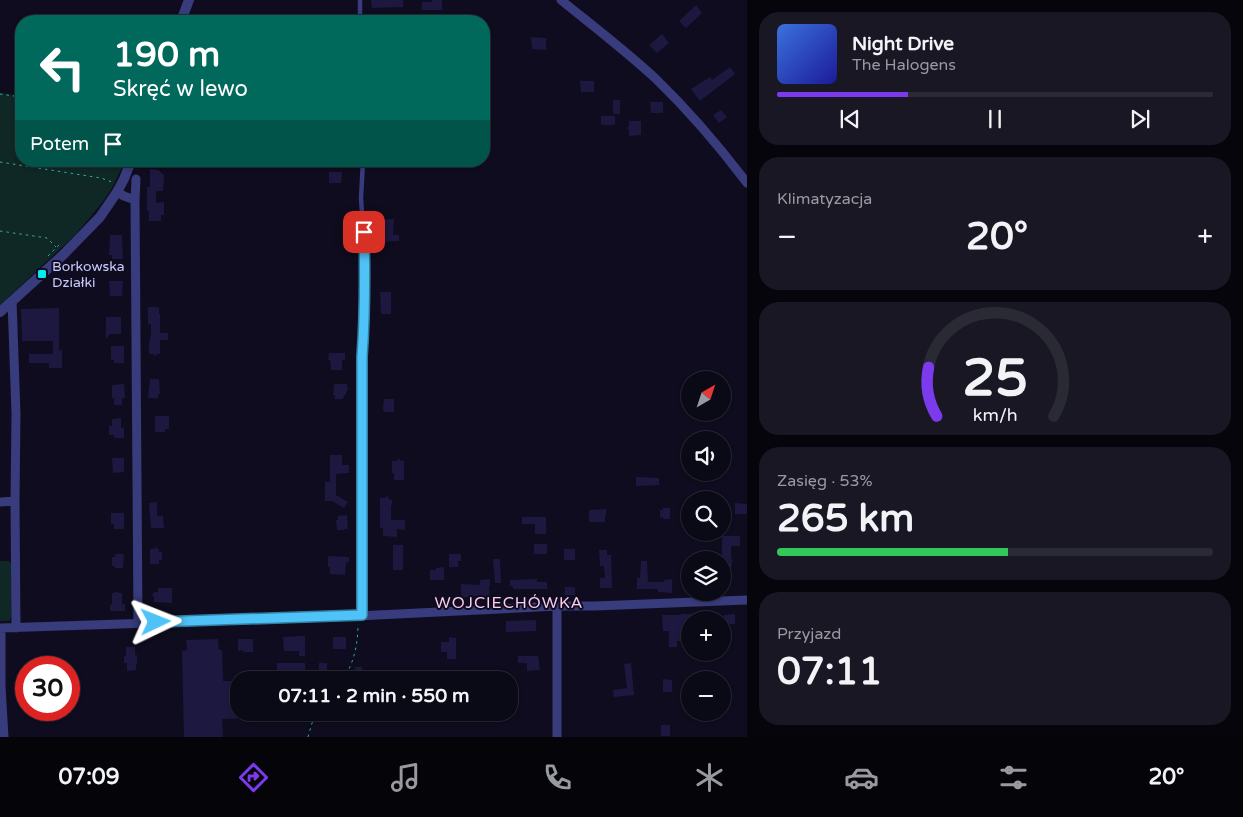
<!DOCTYPE html>
<html lang="pl">
<head>
<meta charset="utf-8">
<style>
	:root { --surface:#0a0916; --page:#181723; --text:#f1f3f6; --muted:#999aa1; --line:#2a2a35; --accent:#7c3aed }
	body { margin:0; font-family:"Varela Round",sans-serif; background:var(--page); color:var(--text); height:100vh; display:flex; flex-direction:column; font-size:19px; white-space:nowrap }
	* { box-sizing:border-box; margin:0 }
	p { font-size:16px; color:var(--muted) }
	.icon { flex:none; width:28px; height:28px; fill:none; stroke:currentColor; stroke-width:2; stroke-linecap:round; stroke-linejoin:round }
	.map { position:relative; flex:1; overflow:hidden }
	.panel { display:flex; flex-direction:column; gap:12px; padding:12px; background:#06050c; width:496px }
	.panel>* { flex:none }
	.banner { position:absolute; left:15px; top:15px; width:475px; height:152px; border-radius:20px; box-shadow:0 1px 4px #0004,0 0 0 1px var(--line); background:#00695c; color:#fff; overflow:hidden }
	.needle { width:32px; rotate:39deg }
	.controls { position:absolute; left:681px; top:371px; display:grid; gap:10px }
	.controls a { display:grid; place-items:center; width:50px; height:50px; border-radius:50%; background:var(--surface); box-shadow:0 1px 4px #0004,0 0 0 1px var(--line); font-size:25px }
	.speed { position:absolute; left:15px; top:656px; display:flex; gap:10px; font-size:25px; font-weight:700; text-align:center }
	.speed>* { display:grid; place-content:center; width:65px; height:65px; border-radius:50%; background:var(--surface); box-shadow:0 1px 4px #0004,0 0 0 1px var(--line); line-height:1 }
	.speed .limit { border:8px solid #d22; background:#fff; color:#111 }
	.pin { position:absolute; display:grid; place-items:center; width:42px; height:42px; color:#fff; margin:-21px; border-radius:10px; box-shadow:0 2px 8px #0006 }
	.me { position:absolute; width:55px; margin:-28px; rotate:88deg; stroke-linejoin:round; filter:drop-shadow(0 0 4px #0008) }
	.turn { display:flex; align-items:center; gap:18px; height:105px; padding:0 15px; font-size:22px }
	.turn .icon { width:65px; height:65px; stroke-width:2.5 }
	.turn b { display:block; font-size:35px; line-height:42px }
	.then { display:flex; align-items:center; height:48px; padding:0 15px; background:#0003; gap:10px; font-size:19px }
	.big { font-size:38px; font-weight:800; line-height:1.1 }
	.panel .tile { flex:1; display:flex; flex-direction:column; justify-content:center; gap:8px; min-width:0; padding:0 18px; border-radius:20px; background:var(--page) }
	.panel .dial { align-items:center; gap:0 }
	.dial svg { height:130px; overflow:visible; fill:none; stroke:var(--line); stroke-width:7; stroke-linecap:round; text-anchor:middle }
	.dial text { fill:var(--text); stroke:none }
	.song { display:flex; align-items:center; gap:15px }
	.cover { width:60px; height:60px; border-radius:8px; background:linear-gradient(135deg,hsl(220 70% 55%),hsl(240 70% 35%)) }
	.played { height:5px; border-radius:2px; background:linear-gradient(90deg,var(--accent) 30%,var(--line) 30%) }
	.keys { display:flex; justify-content:space-around; direction:ltr }
	.heat { display:flex; justify-content:space-between; align-items:center; font-size:28px; direction:ltr }
	.charge { height:8px; border-radius:4px; background:linear-gradient(90deg,#34c759 53%,var(--line) 0) }
	.trip { position:absolute; left:230px; top:671px; width:288px; height:50px; border-radius:20px; background:var(--surface); box-shadow:0 1px 4px #0004,0 0 0 1px var(--line); font-weight:800; line-height:50px; text-align:center }
	.dock { display:flex; height:80px; justify-content:space-around; align-items:center; background:#040409; color:var(--muted) }
	.dock .icon { width:35px; height:35px }
	.dock .current { color:var(--accent) }
	.dock b { font-size:22px; color:var(--text) }
	main { display:flex; flex:1; min-height:0 }
	.map>svg:first-child { display:block }
	.green { fill:#0f2825 }
	.building { fill:#1d183f }
	.lines { fill:none; stroke-linecap:round; stroke-linejoin:round }
	.path { stroke:#2eae9b; stroke-width:1; stroke-dasharray:2.5 4; stroke-linecap:butt }
	.service { stroke:#383b7c; stroke-width:4.5 }
	.minor { stroke:#383b7c; stroke-width:9 }
	.tertiary { stroke:#383b7c; stroke-width:10 }
	.route-casing { stroke:#337fa1; stroke-width:12 }
	.route { stroke:#4fc3f7; stroke-width:9 }
	.poi-dot { fill:#03edf1; stroke:#0e0c1e; stroke-width:2 }
	.labels { text-anchor:middle; stroke-width:4; stroke-linejoin:round; paint-order:stroke }
	.poi-label { font-size:14px; fill:#cbcafe; stroke:#0e0c1e; text-anchor:start }
	.quarter-label { font-size:16px; letter-spacing:1px; fill:#feccf0; stroke:#0e0c1e }
</style>
</head>
<body>
<main>
<div class="map">
<svg width="747" height="737" viewBox="0 0 747 737">
	<rect width="100%" height="100%" fill="#0e0c1e"/>
	<!-- green -->
	<path class="green" d="M0 93 21 96V161H125L112 188 102 203 87 221 74 236 0 305Z
		M0 561H9L12 565 11 618 9 621H0Z"/>
	<!-- building -->
	<path class="building" d="M371 0H403V7L372 8Z
		M432 0H442V10H422V2H432Z
		M696 5 702 13 686 28 679 21Z
		M662 34 669 43 657 53 649 45Z
		M531 37 546 38V50L532 49Z
		M730 67 735 74 700 101 691 89 710 77 712 80Z
		M580 81H594V92H581Z
		M613 100H620V114H613Z
		M650 102H663V113H651Z
		M721 110 727 117 719 123 713 115Z
		M601 116H615V125H601Z
		M629 121H641V135L629 136V130L627 128 629 126Z
		M150 169 158 170 164 175 163 191H156V203L164 202V215H161V221H149V211H147V187H150Z
		M329 172H342L341 183H329Z
		M394 219 393 235H399V241L379 242V220Z
		M110 235H122L123 259H112V255H109Z
		M109 281H123L122 296H110Z
		M380 292H391V314H381Z
		M148 307H159V314H160V333H168V340H160V354H157L155 356 153 354H149V341H150V337H151V324H148Z
		M59 308V350H62V368H49V363H29V354H53V341H22L21 309Z
		M106 317H121V334H110L106 339Z
		M111 346H124V363H114V360H111Z
		M329 353H345V360H342V370H331L330 360H328Z
		M150 379H159L160 394H158V398L154 399 153 398H148Z
		M124 384 125 398H122V405H114V398H112V385Z
		M334 384H347L348 391H346V395H344L343 399H335V395H333Z
		M384 399H394V412H384L383 409Z
		M155 416H169V429H165V432H155Z
		M121 418V428H124V438H114V435H109V426H112V419Z
		M330 455H342V465H349V473L336 474V495L348 502 344 508 332 501H325V482H330Z
		M112 458H124V472L113 473Z
		M399 458 401 461H404V480H394V473H392V461H397Z
		M636 477 659 478V485L636 486Z
		M387 496 390 500H392V505H391V520H405V530L397 529V537L383 536V528H380V498H384Z
		M157 502V516H163L164 528H151L149 503Z
		M735 503 747 504V514H735Z
		M663 508H670V519H663V517L660 518V510H663Z
		M606 509V516H605V522H589V510Z
		M111 513H124V529H114V524H111Z
		M347 515 348 529H344V530H337L336 520H338V516Z
		M522 517H546V534H535V524H522Z
		M722 536H740V546H731V559H732V567H722Z
		M534 544H547V554H534Z
		M393 545H403V570H393Z
		M156 547 159 550V552H162V560H159V564H150V549H154Z
		M564 549H575V560H564Z
		M599 550H607V555H611L612 588H600V578H605L604 566H600Z
		M115 554H124L123 568H115V566H112V557H115Z
		M449 554H461V561H458V567H449Z
		M328 556 349 557V562H346L345 575 330 574V567H328Z
		M493 559H500L501 583H495Z
		M641 561H647L648 582H664V580L672 579V593L658 592V589H637V578H640Z
		M444 567V580H430V570H436V568Z
		M490 579V586H489L490 599H478L477 596 461 598V584L480 585V580Z
		M537 579V582H547V589H513V586H510V580Z
		M565 587H575V595H565Z
		M158 588H172V603L154 602V597L152 595 154 592H158Z
		M117 591 119 593H122V604H125V611H110V605L112 604V593H114Z
		M681 614H695V620H690V625H684L685 641H677V647H669V631H663L662 615H681Z
		M735 614V624H724V615Z
		M536 620V631L506 632V621Z
		M300 636H305V656H299V651H284L283 637Z
		M333 637H346V649H333Z
		M449 637 456 638V659H447V652H441V642H449Z
		M218 639 219 650H222L223 681H232V707H239V712H305V718H273V720L265 721V718L222 719 223 737H184L182 651 187 650 186 640Z
		M238 639H253V652H243V650L238 651Z
		M126 647H135V655H137V664H136V670L127 671V663H124V656H126Z
		M518 656H538L540 670 527 671V663H518Z
		M277 663H305V680H263V673L277 672Z
		M319 663H327V680H319Z
		M631 663 634 695 614 697 613 690 627 688 624 664Z
		M355 667H362V680H355Z
		M20 676H26V690H19Z
		M663 679 672 680V692H663Z
		M661 725H670V736H661Z"/>
	<g class="lines">
		<!-- path -->
		<path class="path" d="M0 94 21 97
			M0 162 101 178 112 182
			M0 231 47 238 56 247
			M48 256 61 243
			M343 680C354 663 358 644 358 624
			M308 737 312 723 319 712"/>
		<!-- service -->
		<path class="service" d="M360 0V21
			M362 615V357L364 329 365 260 361 198 363 161"/>
		<!-- minor -->
		<path class="minor" d="M561 0C593 26 626 51 656 79 689 111 719 146 747 183
			M117 192 124 196 135 200 138 623
			M135 200 136 179
			M12 301 16 414 15 501 16 628
			M0 502 15 501
			M0 628 357 616 558 606H595L747 600
			M1 628V686L4 737
			M557 737V606"/>
		<!-- tertiary -->
		<path class="tertiary" d="M181 21 189 0
			M0 312 63 255 100 217 117 192 124 179 131 161"/>
	</g>
	<g class="lines">
		<!-- route casing -->
		<g class="route-casing">
			<path id="route" d="M156 622 362 615V357C365 315 365 273 364 232"/>
		</g>
		<!-- route -->
		<use href="#route" class="route"/>
	</g>
	<!-- markers -->
	<rect class="poi-dot" x="37" y="269" width="10" height="10" rx="2.5"/>
	<g class="labels">
		<!-- poi labels -->
		<g class="poi-label">
			<text x="52" y="271">Borkowska<tspan x="52" dy="16">Działki</tspan></text>
		</g>
		<!-- quarter labels -->
		<g class="quarter-label">
			<text x="509" y="608">WOJCIECHÓWKA</text>
		</g>
	</g>
</svg>
<div class="controls">
<a><svg class="needle" viewBox="-14 -14 28 28"><path d="M0-13l5 13h-10z" fill="#e53935"/><path d="M0 13l5-13h-10z" fill="#999aa1"/></svg></a>
<a><svg class="icon" aria-label="sound" viewBox="0 0 24 24"><path d="M4 9h4l5-4v14l-5-4H4zM17 9q2 3 0 6"/></svg></a>
<a><svg class="icon" aria-label="search" viewBox="0 0 24 24"><circle cx="10" cy="10" r="6"/><path d="M15 15l6 6"/></svg></a>
<a><svg class="icon" aria-label="layers" viewBox="0 0 24 24"><path d="M12 4l9 5-9 5-9-5zM3 14l9 5 9-5"/></svg></a>
<a>+</a>
<a>−</a>
</div>
<div class="speed"><div class="limit">30</div></div>
<div class="pin" style="left:364px;top:232px;background:#d93025"><svg class="icon" aria-label="arrive" viewBox="0 0 24 24"><path d="M6 21V4h12l-3 4 3 4H6"/></svg></div>
<svg class="me" style="left:156px;top:622px" viewBox="-20 -20 40 40"><path d="M0-17L14 15 0 8-14 15z" fill="#4fc3f7" stroke="#fff" stroke-width="4"/></svg>
<div class="trip">07:11 · 2 min · 550 m</div>
<div class="banner">
<div class="turn"><svg class="icon" aria-label="left" viewBox="0 0 24 24"><path d="M17 20v-9H6M10 6l-5 5 5 5"/></svg><div><b>190 m</b>Skręć w lewo</div></div>
<div class="then">Potem<svg class="icon" aria-label="arrive" viewBox="0 0 24 24"><path d="M6 21V4h12l-3 4 3 4H6"/></svg></div>
</div>
</div>
<section class="panel">
<div class="tile">
<div class="song"><i class="cover"></i><div><b>Night Drive</b><p>The Halogens</p></div></div>
<div class="played"></div>
<div class="keys"><svg class="icon" aria-label="previous" viewBox="0 0 24 24"><path d="M18 5L8 12l10 7zM5 5v14"/></svg><svg class="icon" aria-label="pause" viewBox="0 0 24 24"><path d="M8 5v14M16 5v14"/></svg><svg class="icon" aria-label="next" viewBox="0 0 24 24"><path d="M6 5l10 7-10 7zM19 5v14"/></svg></div>
</div>
<div class="tile"><p>Klimatyzacja</p>
<div class="heat"><a>−</a><b class="big">20°</b><a>+</a></div>
</div>
<div class="tile dial"><svg viewBox="0 0 100 80">
<path d="M14 69A42 42 0 1 1 86 69"/>
<path d="M14 69A42 42 0 0 1 9 39" stroke="#7c3aed"/>
<text x="50" y="56" font-size="32" font-weight="700">25</text>
<text x="50" y="72" font-size="11">km/h</text>
</svg></div>
<div class="tile"><p>Zasięg · 53%</p><b class="big">265 km</b><div class="charge"></div></div>
<div class="tile"><p>Przyjazd</p><b class="big">07:11</b></div>
</section>
</main>
<nav class="dock">
<b>07:09</b>
<svg class="icon current" aria-label="directions" viewBox="0 0 24 24"><path d="M12 3l9 9-9 9-9-9zM9 14v-3h6M13 9l2 2-2 2"/></svg>
<svg class="icon" aria-label="music" viewBox="0 0 24 24"><path d="M9 18V5l10-2v13"/><circle cx="6" cy="18" r="3"/><circle cx="16" cy="16" r="3"/></svg>
<svg class="icon" aria-label="phone" viewBox="0 0 24 24"><path d="M5 4h4l2 5-3 2q2 4 5 5l2-3 5 2v4C11 20 4 13 5 4z"/></svg>
<svg class="icon" aria-label="climate" viewBox="0 0 24 24"><path d="M12 3v18M4 7l16 10M4 17L20 7"/></svg>
<svg class="icon" aria-label="car" viewBox="0 0 24 24"><path d="M5 17H2v-5l4-1 3-4h7l3 4 3 1v5h-3M9 17h6M6 11h13"/><circle cx="7" cy="17" r="2"/><circle cx="17" cy="17" r="2"/></svg>
<svg class="icon" aria-label="filters" viewBox="0 0 24 24"><path d="M4 7h16M4 17h16"/><circle cx="9" cy="7" r="2"/><circle cx="15" cy="17" r="2"/></svg>
<b>20°</b>
</nav>
</body>
</html>
